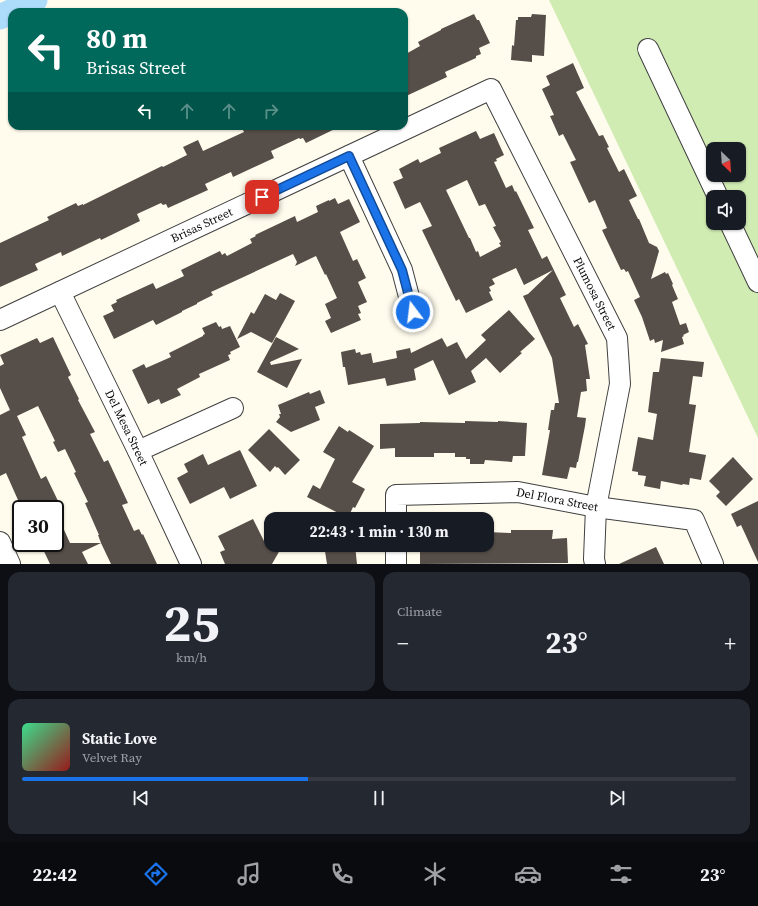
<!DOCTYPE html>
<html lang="en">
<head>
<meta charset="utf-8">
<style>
	:root { --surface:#171b24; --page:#242831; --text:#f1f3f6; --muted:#9ea1a6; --line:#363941; --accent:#1a73e8 }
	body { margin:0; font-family:"Source Serif 4",serif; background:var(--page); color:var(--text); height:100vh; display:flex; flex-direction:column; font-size:15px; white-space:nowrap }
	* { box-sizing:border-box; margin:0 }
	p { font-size:13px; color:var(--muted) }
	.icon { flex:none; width:22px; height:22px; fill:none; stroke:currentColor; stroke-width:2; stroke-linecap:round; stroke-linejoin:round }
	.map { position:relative; height:564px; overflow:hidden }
	.sheet { display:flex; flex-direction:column; gap:8px; padding:8px; background:#0d0f14; flex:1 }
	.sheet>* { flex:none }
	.hud { position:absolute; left:8px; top:8px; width:400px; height:122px; border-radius:12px; box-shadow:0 1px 3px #0004; background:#00695c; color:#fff; overflow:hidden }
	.needle { width:26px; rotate:155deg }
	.controls { position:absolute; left:706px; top:142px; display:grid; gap:8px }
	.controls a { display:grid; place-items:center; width:40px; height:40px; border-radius:8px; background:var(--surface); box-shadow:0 1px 3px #0004; font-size:20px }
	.speed { position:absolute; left:12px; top:500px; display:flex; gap:8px; font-size:20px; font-weight:700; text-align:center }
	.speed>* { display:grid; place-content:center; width:52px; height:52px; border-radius:50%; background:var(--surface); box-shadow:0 1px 3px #0004; line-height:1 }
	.speed .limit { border:2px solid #111; border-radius:6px; background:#fff; color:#111 }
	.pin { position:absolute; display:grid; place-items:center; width:34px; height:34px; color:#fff; margin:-17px; border-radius:8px; box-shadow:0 2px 6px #0006 }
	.me { position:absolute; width:44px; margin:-22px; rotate:345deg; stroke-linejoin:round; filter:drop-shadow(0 0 3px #0008) }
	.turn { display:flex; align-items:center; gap:14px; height:84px; padding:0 12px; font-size:18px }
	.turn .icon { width:52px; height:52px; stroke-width:2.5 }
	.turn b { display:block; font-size:28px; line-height:34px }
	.lanes { display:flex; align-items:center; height:38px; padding:0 12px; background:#0003; justify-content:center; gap:20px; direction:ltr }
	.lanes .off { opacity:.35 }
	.big { font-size:30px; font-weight:700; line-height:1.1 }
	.sheet .card { flex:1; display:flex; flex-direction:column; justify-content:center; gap:6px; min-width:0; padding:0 14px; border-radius:12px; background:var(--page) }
	.sheet .dial { align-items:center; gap:0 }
	.dial b { font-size:52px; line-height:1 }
	.song { display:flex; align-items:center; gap:12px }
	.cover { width:48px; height:48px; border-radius:6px; background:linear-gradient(135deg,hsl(150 70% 55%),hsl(0 70% 35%)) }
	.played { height:4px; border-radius:2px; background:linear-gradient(90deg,var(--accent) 40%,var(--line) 40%) }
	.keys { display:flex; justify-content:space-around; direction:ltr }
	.heat { display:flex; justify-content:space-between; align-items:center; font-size:22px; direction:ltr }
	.sheet .tiles { flex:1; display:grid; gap:8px; grid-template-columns:1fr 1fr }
	.card:last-child { grid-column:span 2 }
	.trip { position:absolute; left:264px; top:512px; width:230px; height:40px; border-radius:12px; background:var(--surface); box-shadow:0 1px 3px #0004; font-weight:700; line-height:40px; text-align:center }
	.tab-bar { display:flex; height:64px; justify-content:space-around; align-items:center; background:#090b0e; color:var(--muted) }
	.tab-bar .icon { width:28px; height:28px }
	.tab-bar .active { color:var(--accent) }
	.tab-bar b { font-size:18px; color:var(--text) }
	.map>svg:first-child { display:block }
	.green { fill:#d0ecb3; fill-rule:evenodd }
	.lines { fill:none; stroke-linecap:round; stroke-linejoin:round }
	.river { stroke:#addcfb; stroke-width:25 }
	.building { fill:#564e48; fill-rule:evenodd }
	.minor-casing { stroke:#404040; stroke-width:22 }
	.minor { stroke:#fff; stroke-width:20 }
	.route-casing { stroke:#114b97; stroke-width:10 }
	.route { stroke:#1a73e8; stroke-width:7 }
	.labels { text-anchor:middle; stroke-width:4; stroke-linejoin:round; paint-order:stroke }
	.street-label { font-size:12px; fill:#0d0d0d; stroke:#fff }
</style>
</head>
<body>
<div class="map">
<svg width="758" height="564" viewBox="0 0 758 564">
	<rect width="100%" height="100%" fill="#fffced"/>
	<!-- green -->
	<path class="green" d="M549 0H758V438ZM713 149H739V175H713ZM713 197H739V223H713Z"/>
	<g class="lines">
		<!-- river -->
		<path class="river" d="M0 17 35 0"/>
	</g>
	<!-- building -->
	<path class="building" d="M474 14 477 20H479L490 43 479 48 481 54 476 56V58L445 72 447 77 404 97V55L420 46 418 42 441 30V29Z
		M532 14 546 15 544 56 532 55V62L511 60 512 45 514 46 516 20H518V17H531Z
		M573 63 584 88 576 92 599 136 603 135 609 147 607 148 619 172 624 169 637 196 629 200 638 219H639L649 243 657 247 659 251 651 279 665 272 666 274 668 273 673 284 672 285 678 299 672 302 680 325 686 323 689 332 683 335 684 336 682 337 684 344 661 352 663 340 655 343 654 339 650 341 642 317 634 300 640 297 628 271 626 272 624 269 621 270 602 230 607 228 595 200 589 203 570 162 576 160 563 134 559 136 550 116 554 115 542 89 550 85 546 76Z
		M251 126H341L306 143 303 138 300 139 299 138 271 151 274 158 233 177 231 172 205 184 208 190 168 208 166 204 163 205 161 203 137 214 140 221 101 240 100 238 62 256 61 252 35 264 38 270 0 287V243L49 220 47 217 76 203 78 206 83 204V205L162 166 163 167 187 155 183 147 198 140 203 151 244 132 243 130Z
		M476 131 480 139 494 133 504 155 496 159 497 161 494 162 506 188 512 185 515 192 516 191 534 228 528 230 542 259 547 256 566 295 560 298 574 327 578 324 588 344 585 345 590 379H586L587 391 581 392 577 417 586 418 585 426 578 462H577L576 468 570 467 567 479 542 475 550 430H548L551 410H554L555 403H559L552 358 523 296 528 294 553 270 524 285 516 268 492 279 495 284 489 287 491 291 489 292 493 300 466 313 459 299 456 301 422 230 432 226 420 202 405 209 393 182 403 178 399 169 418 159 420 163 441 153 439 148ZM467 180 479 206 485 204 496 226 493 227 501 242 499 243 501 246 480 257 478 251 476 252 470 238H469L446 190Z
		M335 198 338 204 349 199 360 222 340 232 353 261 357 259 366 278 358 282 367 302 358 306 361 313 358 314 361 320 331 333 325 321 331 318 325 304 337 298 326 274 325 275 316 256 295 266 297 262 293 254 211 292 213 295 197 303V304L182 311V312L156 325 153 320 114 339 103 316 114 311 111 305 117 302 116 300 153 283 156 289 184 276 181 270 220 251 222 255 225 253 227 256 252 243 250 239 256 236 255 235 295 216 297 222 318 212 316 206 329 200V201Z
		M280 293 295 301 272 343 251 332 237 339 251 312 254 314 265 294 276 300Z
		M509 310 535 339 520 352 522 353 500 373 486 358 471 371 476 382 449 395 433 360 414 369 416 380 387 386 385 378 348 385 345 367H343L341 352 355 349 356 353 360 352 361 355 371 353 373 363 397 358 396 351 410 348 411 353 442 338 447 347 457 342 466 359 486 340 481 335Z
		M216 322 219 327 221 326 222 329 230 326 240 347 230 352 231 354 228 355 230 360 199 374 200 377 177 389 181 395 161 404 159 399 148 404 132 370 144 364 146 368 171 357 169 353 203 336V335L205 334 202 328Z
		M53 337 71 375 68 377 79 399 78 400 95 432 90 434 104 462 108 460 128 503 122 505 134 531 139 529 142 535 143 534 157 564H111L101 543 82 552 88 564H50L40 543H55V510L70 543H101L98 535H99L85 503 88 502 74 473 76 472 65 449 58 452 53 442 55 441 38 406 17 416 26 435 22 437 41 479 46 476 59 503 53 506 54 509H22L6 473 0 476V415L10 410 0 388V366L4 364 0 355 37 338 40 343Z
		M276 337 299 349 270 362 271 365 302 359 287 388 257 372Z
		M661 358 704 362 702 377 693 376 689 404 696 405 689 452 706 455 701 480 690 478 689 485 683 484 682 485 661 481 660 489 644 486 646 476 638 475V472L632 471 638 437 653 440 657 414 648 412 653 372H659Z
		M320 390 325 403 315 407 320 420 291 432 276 422 280 417 279 414H281L278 405 309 392 310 394Z
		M465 421 498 422V421L527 423 525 456H513L512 462 485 460 484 464H470V459H466V457H455V453H434V457H395V448L380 449V424L420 423V422L465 423Z
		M339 426 348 432 349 430 374 446 352 482 365 489 355 508 353 507 348 518 307 497 313 485 320 489 335 459 323 452Z
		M269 429 300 460 285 475 278 467 277 468 275 466 270 472 248 450Z
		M240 450 257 486 230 499 224 487 190 504 177 478 188 472 184 464 203 454 208 465Z
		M733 457 753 479 726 506 716 496 720 492 709 481Z
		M758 501V562L741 525 737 527 731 514Z
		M253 519 264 541 280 550 272 564H225L220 552 225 550 218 536Z
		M511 530H553L552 539 567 538 568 563 420 564V545H487V532L511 533Z
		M324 545H355L357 564H327Z
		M656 547 664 564H619Z"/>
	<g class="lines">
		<!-- minor casing -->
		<g class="minor-casing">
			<g id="minor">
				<path d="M648 49 718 197"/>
				<path d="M349 156 402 270 413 312"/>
				<path d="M730 223 758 282"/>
				<path id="s1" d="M60 292 138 451 191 564"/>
				<path id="s2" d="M0 320 491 89 617 338 620 384 596 507 594 559 595 564"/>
				<path d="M138 451 233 408"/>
				<path id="s3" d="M396 519V495L518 492 596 507 694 520 713 564"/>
				<path d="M0 542 10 564"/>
				<path d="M396 545V564"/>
			</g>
		</g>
		<!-- minor -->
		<use href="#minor" class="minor"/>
	</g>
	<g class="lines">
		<!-- route casing -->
		<g class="route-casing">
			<path id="route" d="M262 197 349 156 402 270 413 312"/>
		</g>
		<!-- route -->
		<use href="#route" class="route"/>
	</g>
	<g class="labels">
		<!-- street labels -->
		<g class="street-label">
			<text dy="4" stroke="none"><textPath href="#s2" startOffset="223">Brisas Street</textPath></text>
			<text dy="4" stroke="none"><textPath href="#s2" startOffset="772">Plumosa Street</textPath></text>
			<text dy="4" stroke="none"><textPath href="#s1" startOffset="151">Del Mesa Street</textPath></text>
			<text dy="4" stroke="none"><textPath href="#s3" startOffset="186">Del Flora Street</textPath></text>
		</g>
	</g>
</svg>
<div class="controls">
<a><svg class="needle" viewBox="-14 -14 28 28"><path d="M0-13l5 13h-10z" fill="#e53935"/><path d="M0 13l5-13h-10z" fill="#9ea1a6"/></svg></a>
<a><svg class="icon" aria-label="sound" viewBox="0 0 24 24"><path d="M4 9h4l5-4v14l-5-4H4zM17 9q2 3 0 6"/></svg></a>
</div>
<div class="speed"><div class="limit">30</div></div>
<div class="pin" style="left:262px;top:197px;background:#d93025"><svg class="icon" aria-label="arrive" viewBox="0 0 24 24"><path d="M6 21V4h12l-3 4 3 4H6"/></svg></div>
<svg class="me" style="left:413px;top:312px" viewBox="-20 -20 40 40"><circle r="17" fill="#1a73e8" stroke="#fff" stroke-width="3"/><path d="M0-11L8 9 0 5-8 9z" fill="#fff"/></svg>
<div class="trip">22:43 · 1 min · 130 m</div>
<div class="hud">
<div class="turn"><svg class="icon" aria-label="left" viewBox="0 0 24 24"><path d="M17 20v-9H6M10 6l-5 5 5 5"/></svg><div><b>80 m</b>Brisas Street</div></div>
<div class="lanes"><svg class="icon" aria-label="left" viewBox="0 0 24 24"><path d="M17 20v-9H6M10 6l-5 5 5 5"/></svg><svg class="icon off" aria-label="ahead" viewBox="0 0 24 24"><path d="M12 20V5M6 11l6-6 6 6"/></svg><svg class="icon off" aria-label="ahead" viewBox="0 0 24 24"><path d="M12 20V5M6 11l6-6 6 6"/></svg><svg class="icon off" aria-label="right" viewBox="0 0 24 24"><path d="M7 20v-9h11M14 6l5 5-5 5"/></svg></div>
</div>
</div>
<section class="sheet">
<div class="tiles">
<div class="card dial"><b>25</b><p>km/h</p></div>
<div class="card"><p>Climate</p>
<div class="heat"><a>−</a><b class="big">23°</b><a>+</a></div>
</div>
<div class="card">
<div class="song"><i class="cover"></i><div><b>Static Love</b><p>Velvet Ray</p></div></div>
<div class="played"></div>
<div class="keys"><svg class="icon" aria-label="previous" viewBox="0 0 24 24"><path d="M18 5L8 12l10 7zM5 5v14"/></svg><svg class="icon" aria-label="pause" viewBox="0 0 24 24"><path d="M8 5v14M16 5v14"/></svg><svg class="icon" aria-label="next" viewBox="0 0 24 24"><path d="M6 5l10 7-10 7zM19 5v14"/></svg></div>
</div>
</div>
</section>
<nav class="tab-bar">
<b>22:42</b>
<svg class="icon active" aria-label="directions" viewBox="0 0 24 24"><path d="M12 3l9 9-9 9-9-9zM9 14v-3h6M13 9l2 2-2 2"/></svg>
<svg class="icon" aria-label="music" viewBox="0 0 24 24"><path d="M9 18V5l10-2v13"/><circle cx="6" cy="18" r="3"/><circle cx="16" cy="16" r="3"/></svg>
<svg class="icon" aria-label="phone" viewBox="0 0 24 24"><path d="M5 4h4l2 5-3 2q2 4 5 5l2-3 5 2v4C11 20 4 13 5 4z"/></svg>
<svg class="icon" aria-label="climate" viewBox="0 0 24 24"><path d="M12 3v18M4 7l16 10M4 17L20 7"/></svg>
<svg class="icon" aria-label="car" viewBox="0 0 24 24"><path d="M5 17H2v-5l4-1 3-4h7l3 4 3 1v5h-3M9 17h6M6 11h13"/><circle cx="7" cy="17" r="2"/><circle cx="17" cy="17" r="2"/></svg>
<svg class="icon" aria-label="filters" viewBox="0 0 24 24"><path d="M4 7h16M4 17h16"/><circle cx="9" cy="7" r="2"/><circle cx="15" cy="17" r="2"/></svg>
<b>23°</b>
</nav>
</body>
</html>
